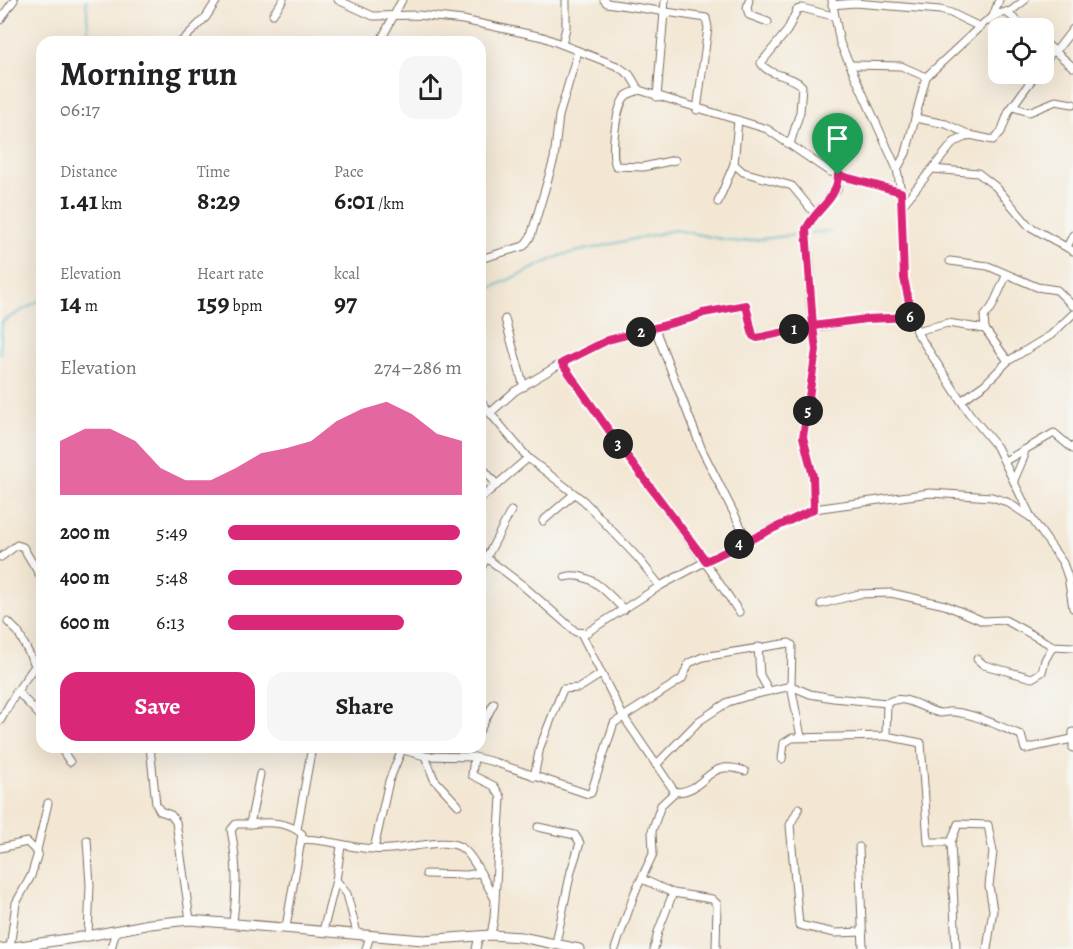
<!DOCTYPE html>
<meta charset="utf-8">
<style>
body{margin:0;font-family:Alegreya,serif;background:#f6f6f6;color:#202124;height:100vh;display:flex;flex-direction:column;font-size:22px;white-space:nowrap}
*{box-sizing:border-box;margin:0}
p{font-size:20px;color:#757577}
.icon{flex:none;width:33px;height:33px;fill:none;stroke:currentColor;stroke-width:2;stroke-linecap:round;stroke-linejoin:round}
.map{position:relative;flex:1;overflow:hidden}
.side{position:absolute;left:36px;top:36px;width:450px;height:717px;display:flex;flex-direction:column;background:#fff;border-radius:18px;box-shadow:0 6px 24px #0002}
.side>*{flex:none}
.fabs{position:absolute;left:988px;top:18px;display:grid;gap:12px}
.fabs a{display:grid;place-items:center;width:66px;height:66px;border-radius:12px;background:#fff;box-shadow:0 6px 24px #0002;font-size:30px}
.pin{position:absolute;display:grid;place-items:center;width:51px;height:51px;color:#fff;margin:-62px -26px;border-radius:50% 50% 50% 0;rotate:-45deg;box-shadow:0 0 6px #0007}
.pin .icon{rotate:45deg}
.km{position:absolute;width:30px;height:30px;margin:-15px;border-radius:50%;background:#222;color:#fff;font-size:16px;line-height:30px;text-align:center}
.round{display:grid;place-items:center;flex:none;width:63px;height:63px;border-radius:18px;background:#f6f6f6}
.head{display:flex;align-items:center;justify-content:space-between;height:102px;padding:0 24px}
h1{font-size:33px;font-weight:600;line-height:45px}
.figures{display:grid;grid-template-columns:repeat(3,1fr);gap:9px;height:102px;padding:6px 24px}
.figures div{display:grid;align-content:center}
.figures b{font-size:26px;font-weight:600}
.figures small{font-size:16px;font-weight:400}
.figures p{font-size:16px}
.chart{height:168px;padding:12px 24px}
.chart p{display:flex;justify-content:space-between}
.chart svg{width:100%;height:108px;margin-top:6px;fill:#db2777;opacity:.7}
.primary-button{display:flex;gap:12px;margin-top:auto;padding:12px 24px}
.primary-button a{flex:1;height:69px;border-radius:18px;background:#db2777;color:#fff;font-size:24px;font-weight:600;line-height:69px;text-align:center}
.primary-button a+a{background:#f6f6f6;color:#202124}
ul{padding:0 24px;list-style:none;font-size:20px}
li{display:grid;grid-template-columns:96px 72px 1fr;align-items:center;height:45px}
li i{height:15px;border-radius:8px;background:#db2777}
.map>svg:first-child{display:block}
</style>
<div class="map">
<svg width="1073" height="949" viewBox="0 0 1073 949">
<rect width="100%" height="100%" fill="#f6f6f2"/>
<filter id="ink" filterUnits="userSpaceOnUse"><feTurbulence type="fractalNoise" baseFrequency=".0167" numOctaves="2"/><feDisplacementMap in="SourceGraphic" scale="12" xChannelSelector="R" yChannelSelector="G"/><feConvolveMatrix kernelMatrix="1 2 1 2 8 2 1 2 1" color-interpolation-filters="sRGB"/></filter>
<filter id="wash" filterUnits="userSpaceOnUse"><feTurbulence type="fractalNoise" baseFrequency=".008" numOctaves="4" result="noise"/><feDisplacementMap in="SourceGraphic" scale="24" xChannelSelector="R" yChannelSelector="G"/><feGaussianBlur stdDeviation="1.35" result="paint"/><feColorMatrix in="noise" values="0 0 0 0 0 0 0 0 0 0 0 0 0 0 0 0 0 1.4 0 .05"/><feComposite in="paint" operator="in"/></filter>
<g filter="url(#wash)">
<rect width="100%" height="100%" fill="#f3e7d4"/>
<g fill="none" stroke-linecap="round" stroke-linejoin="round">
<g stroke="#43b1bf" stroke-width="1.5">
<polyline points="86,0 89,42"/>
<polyline points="810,233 830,231"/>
<polyline points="480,293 562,255 675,230 738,242 802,234"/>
<polyline points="0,354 2,322 42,299"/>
</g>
</g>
</g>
<g filter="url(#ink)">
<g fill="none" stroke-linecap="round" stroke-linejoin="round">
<defs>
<g id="street">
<polyline points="338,0 373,16 418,15 463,20 543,37 617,66 630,75 639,90 767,129 830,172 901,192"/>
<polyline points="604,0 607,3 706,18 708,28 697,110"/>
<polyline points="749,0 747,8 749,15 768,22"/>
<polyline points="832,0 840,43 897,169 901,192 904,278 916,331 969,413 997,447 1032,519 1063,563 1068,577 1073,608"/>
<polyline points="832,5 855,3 940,10 951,13 980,27"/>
<polyline points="1006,12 1026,28"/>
<polyline points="273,14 283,0"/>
<polyline points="993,16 999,0"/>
<polyline points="0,20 14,0"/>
<polyline points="181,42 206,17 217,0"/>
<polyline points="380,42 402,0"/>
<polyline points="1044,42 1073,67"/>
<polyline points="562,44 566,28 566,0"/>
<polyline points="1056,51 1073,29"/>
<polyline points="1044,64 1053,50"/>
<polyline points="852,65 901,66 926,77"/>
<path d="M639 90C635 92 629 93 626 96 616 105 610 154 616 166L643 167 675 160"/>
<polyline points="657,97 665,0"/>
<polyline points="1013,107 1029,112 1056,101 1073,104"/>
<polyline points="915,118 946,124 970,135"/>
<polyline points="738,120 734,164 743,172 792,186 815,214"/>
<path d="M790 144 800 112 802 86C791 74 769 77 761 63L787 31 797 10 802 8 833 16"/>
<polyline points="897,169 906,153 926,77 985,22 998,14 1011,11 1025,0"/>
<polyline points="933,169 978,173 996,187 1029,226 1073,251"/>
<polyline points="718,202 734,164"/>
<polyline points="901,207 954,142 970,135 993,140 1001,132 1009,111 1036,74"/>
<polyline points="1067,247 1073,235"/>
<polyline points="480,259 524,246 531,236 554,159 559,116 578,51"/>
<polyline points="950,261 988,266 1037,287 1057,290 1073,306"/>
<polyline points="505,319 524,387"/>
<polyline points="655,329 703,313 746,305 753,336 757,337 866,319 912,317"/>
<polyline points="985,329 984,317 992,307 1006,276"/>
<polyline points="916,331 948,323 985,329 1008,361"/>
<path d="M562 363C619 448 683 527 739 612"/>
<polyline points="480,400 490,413"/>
<polyline points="961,401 985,384 1008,361 1051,335 1073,314"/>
<polyline points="1005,461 1054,433 1073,449"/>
<polyline points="480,465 497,485"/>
<polyline points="1014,480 1024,457 1024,450"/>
<polyline points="480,499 528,458"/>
<polyline points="814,509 813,476 803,437 816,350 810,304 810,267 806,229 815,214 837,190 838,175"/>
<polyline points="543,521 574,494"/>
<polyline points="480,553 521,584 576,632 586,633 660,586 734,546 814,509 930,493 992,497 1007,502 1030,517"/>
<polyline points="1,557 17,545 23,547 42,579"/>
<polyline points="480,570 511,511"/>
<path d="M565 577C589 570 608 593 624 610"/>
<polyline points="660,586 638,558 584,501 528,458 490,413 515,391 562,363 608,340 655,329 702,450 748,541"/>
<polyline points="821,604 859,594 891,593 945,605 983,621 1005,620 1053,646 1073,647"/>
<polyline points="8,622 18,632 35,665"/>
<polyline points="581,633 623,716 675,792 661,805 652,831 653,854 635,892 615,949"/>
<polyline points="758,647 760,675 769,691"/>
<polyline points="977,659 984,665 1032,678 1042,672 1045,660 1053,646"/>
<polyline points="17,691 42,718"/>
<polyline points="0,721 17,691 42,656"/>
<polyline points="480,730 494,703"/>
<polyline points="1073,732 1073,748"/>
<polyline points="886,736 921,743 928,842 951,842"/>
<polyline points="60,747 70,762"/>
<polyline points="150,747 156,804 160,811 171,815 176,822 190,920"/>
<polyline points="392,747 425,756 474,757 494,762 588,794 591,793 614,723 682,679 689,663 703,657 789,643 792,645 791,686 801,737"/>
<polyline points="425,756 434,779 458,805"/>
<polyline points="474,757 472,775 494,786 501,797 494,918 491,935"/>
<path d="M782 759 784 743 792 738 886 736 887 703C904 692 923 710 940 713 945 713 949 711 954 712 976 714 1000 727 1021 735L1025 749 1072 739"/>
<polyline points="656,765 699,721 728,702 748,696 791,686 810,694 833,698 887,703"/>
<polyline points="534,777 540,747 563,689 579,688 601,674"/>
<path d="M675 792C708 792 705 757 745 771"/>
<polyline points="799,808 790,825 799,925 835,933 863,932"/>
<path d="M250 824C268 822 287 821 302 834L301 840C321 837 352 849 374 849L389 781 403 747"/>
<polyline points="538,827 575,835 580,843 571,871 556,943"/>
<polyline points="297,829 312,747"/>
<polyline points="87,840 90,885 88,936"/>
<polyline points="859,847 863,949"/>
<polyline points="0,848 27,842 38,853 31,876 16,903 10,948"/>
<path d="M374 849C397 853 446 835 462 848 474 856 487 886 495 899"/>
<polyline points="37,850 48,803"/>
<polyline points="426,874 467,875 479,873"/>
<polyline points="642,879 673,893"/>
<polyline points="336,880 347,894 357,933"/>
<path d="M233 922C237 893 237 859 231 830L236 824H250L260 774"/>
<polyline points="286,927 301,840"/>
<polyline points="323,931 336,880 341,846"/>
<polyline points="111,949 116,930"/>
<polyline points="366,949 370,936"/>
<polyline points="476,949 479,936"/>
<polyline points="654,949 658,932 673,893 712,899 717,904 716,949"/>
<polyline points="956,949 951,842 958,824 988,825 993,852 989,886 993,910 987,949"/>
</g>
<polyline id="secondary" points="0,949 88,936 150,924 190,920 423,940 491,935 521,937 579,949"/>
</defs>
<use href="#street" stroke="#7b6c5e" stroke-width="9"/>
<use href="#secondary" stroke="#7b6c5e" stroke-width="11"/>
<use href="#street" stroke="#fff" stroke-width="7"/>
<use href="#secondary" stroke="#fff" stroke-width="9"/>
</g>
</g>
<g fill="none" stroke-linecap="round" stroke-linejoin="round" filter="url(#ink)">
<defs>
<path id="route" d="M838 175C837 201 817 207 806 229L813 326 757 338 753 336 746 305 703 313 692 318 608 340 562 363 624 452 706 561 814 509 813 476 803 437 816 350 813 326 866 319 912 317 904 278 901 192 838 175"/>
</defs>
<use href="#route" stroke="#fff" stroke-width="12"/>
<use href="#route" stroke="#db2777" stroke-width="8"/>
</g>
</svg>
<div class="fabs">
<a><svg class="icon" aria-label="locate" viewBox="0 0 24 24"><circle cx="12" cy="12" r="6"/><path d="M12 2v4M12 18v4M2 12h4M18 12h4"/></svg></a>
</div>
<div class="pin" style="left:838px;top:175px;background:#1e9e55"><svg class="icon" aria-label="arrive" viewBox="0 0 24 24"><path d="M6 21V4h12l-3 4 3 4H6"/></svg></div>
<b class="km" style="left:794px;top:329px">1</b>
<b class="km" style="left:641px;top:332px">2</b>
<b class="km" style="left:618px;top:444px">3</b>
<b class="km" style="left:739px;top:544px">4</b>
<b class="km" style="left:808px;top:411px">5</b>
<b class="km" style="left:910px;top:317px">6</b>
<section class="side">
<div class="head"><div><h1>Morning run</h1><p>06:17</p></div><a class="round"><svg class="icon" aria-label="share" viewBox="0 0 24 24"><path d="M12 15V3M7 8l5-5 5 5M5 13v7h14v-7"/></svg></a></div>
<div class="figures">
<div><p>Distance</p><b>1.41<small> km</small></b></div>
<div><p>Time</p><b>8:29</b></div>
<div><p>Pace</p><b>6:01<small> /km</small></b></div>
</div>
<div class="figures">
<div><p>Elevation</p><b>14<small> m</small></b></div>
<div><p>Heart rate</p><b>159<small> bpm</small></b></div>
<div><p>kcal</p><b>97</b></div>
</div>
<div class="chart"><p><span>Elevation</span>274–286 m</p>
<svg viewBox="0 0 160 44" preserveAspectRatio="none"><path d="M0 44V22L10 17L20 17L30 22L40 33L50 38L60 38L70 33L80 27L90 25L100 22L110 14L120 9L130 6L140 11L150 19L160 22V44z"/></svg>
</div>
<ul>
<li><b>200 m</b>5:49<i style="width:99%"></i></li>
<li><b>400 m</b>5:48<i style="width:100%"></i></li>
<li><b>600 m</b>6:13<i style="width:75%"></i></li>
</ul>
<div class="primary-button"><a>Save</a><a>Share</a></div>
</section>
</div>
